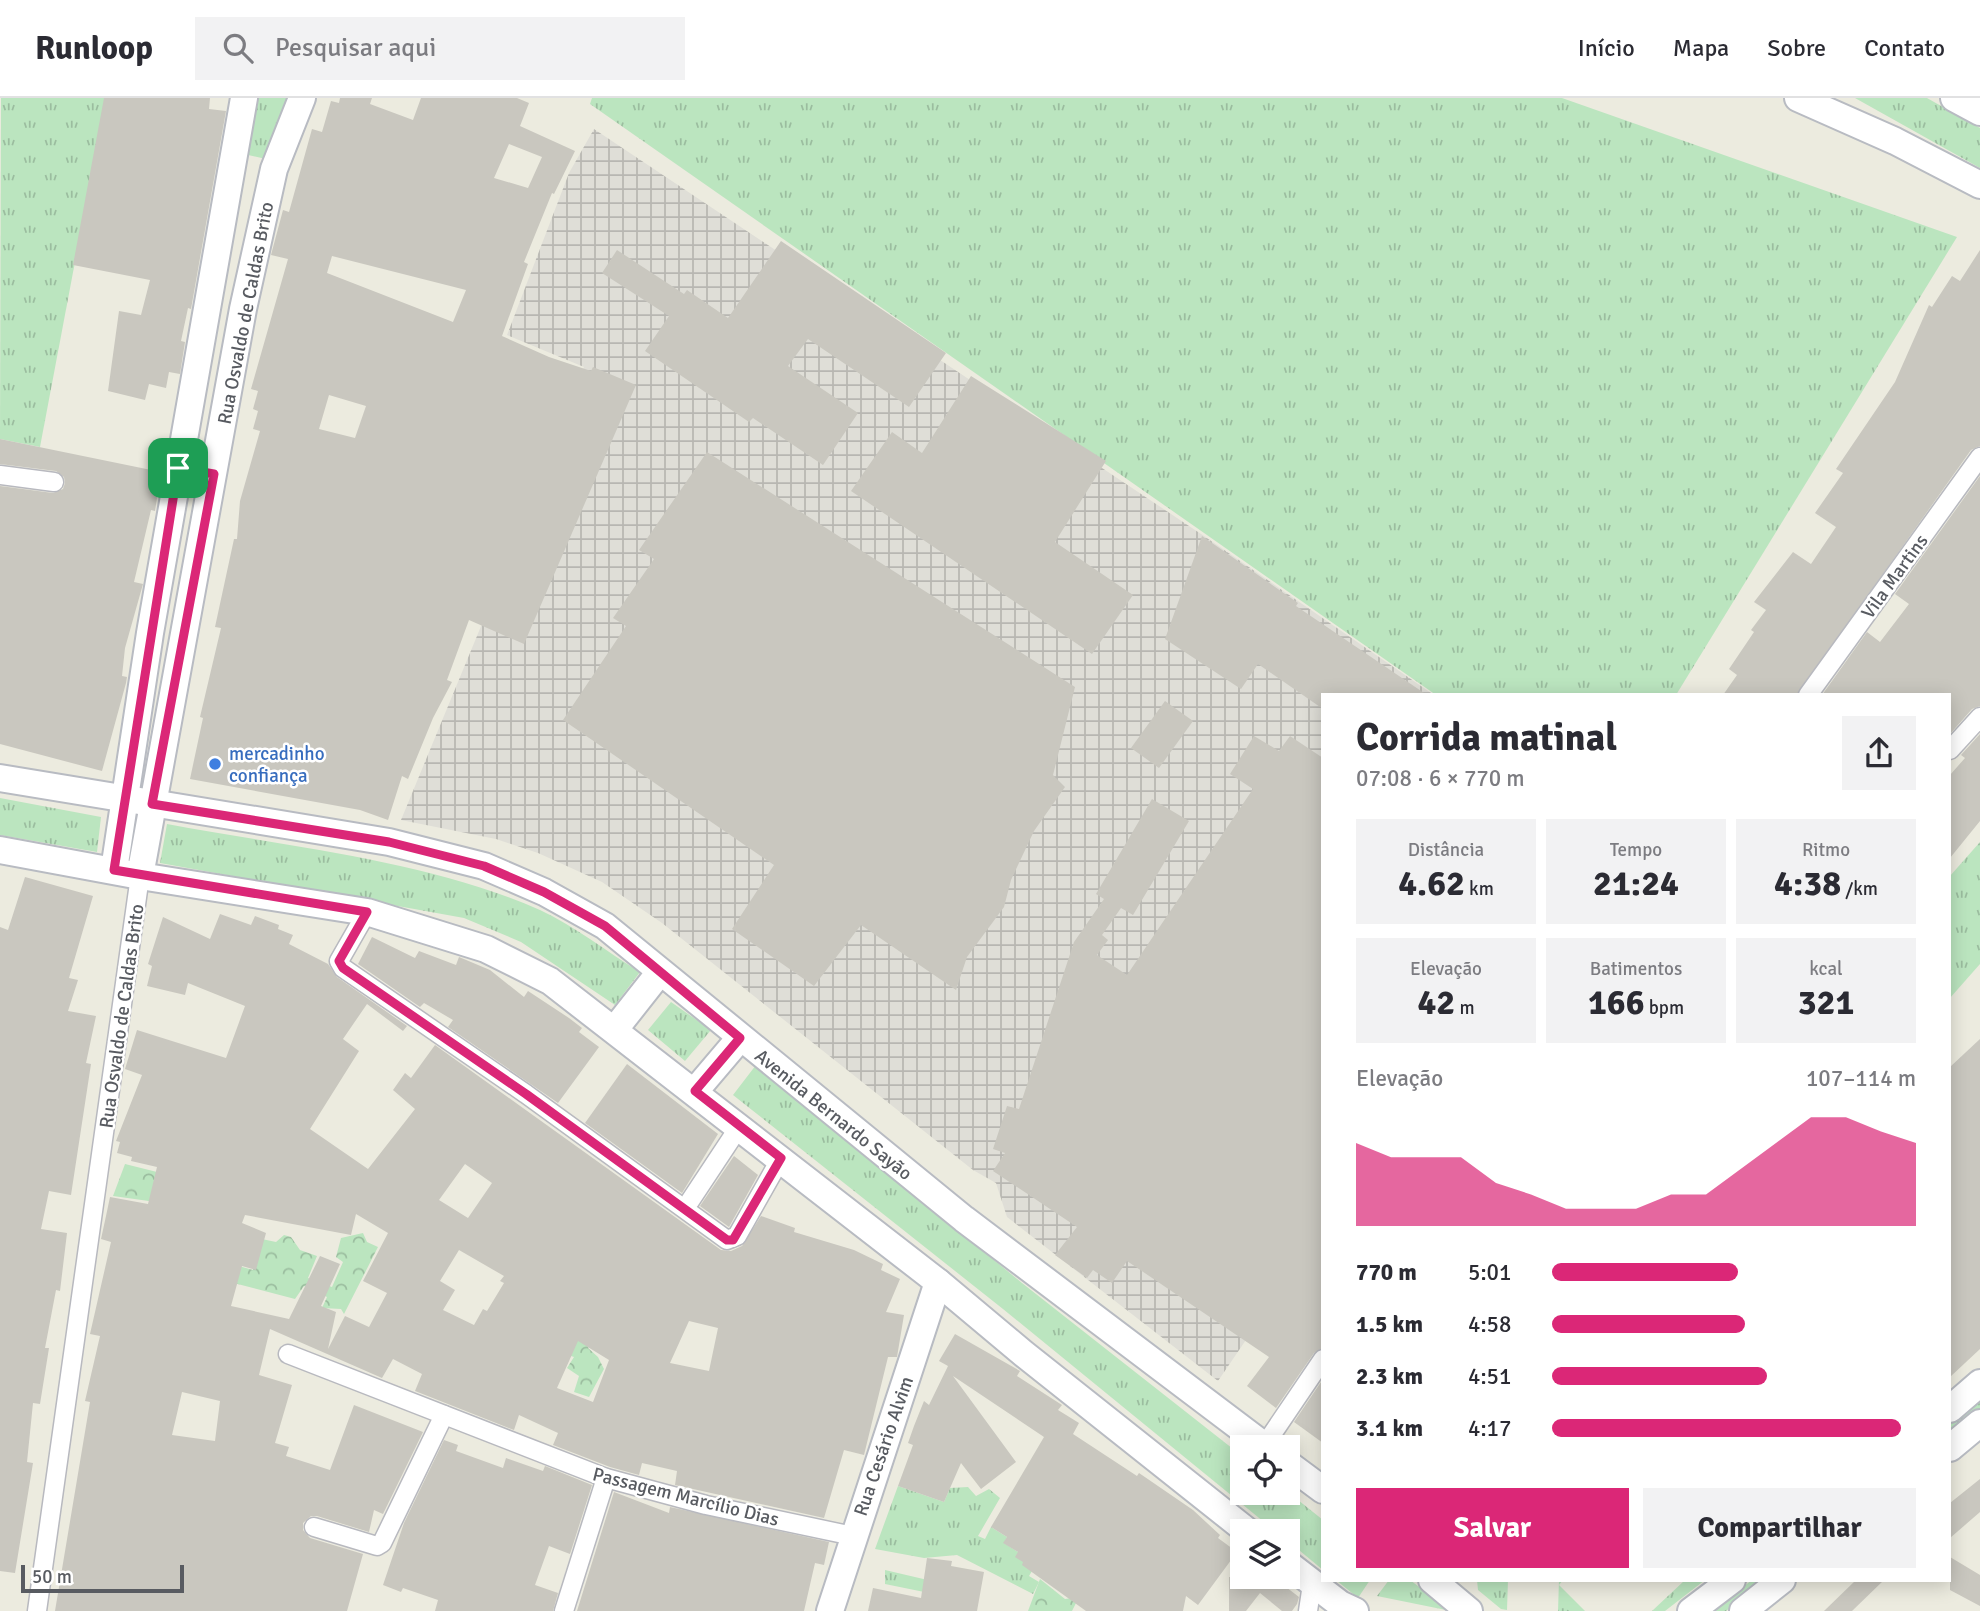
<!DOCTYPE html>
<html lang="pt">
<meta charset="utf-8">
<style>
body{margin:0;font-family:Signika,sans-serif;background:#f2f2f3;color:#2b2b33;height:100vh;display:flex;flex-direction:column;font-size:26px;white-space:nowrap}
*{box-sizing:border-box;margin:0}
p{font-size:23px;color:#7c7c81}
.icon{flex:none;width:38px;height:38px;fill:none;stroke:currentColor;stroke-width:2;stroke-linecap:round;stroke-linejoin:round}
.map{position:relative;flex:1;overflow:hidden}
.drawer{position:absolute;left:1321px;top:595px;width:630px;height:889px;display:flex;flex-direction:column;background:#fff;border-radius:0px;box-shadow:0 4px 18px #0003}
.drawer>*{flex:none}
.controls{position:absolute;left:1230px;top:1337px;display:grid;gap:14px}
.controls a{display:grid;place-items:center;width:70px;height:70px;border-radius:0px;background:#fff;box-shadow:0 4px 18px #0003;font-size:35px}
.scale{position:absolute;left:21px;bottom:18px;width:163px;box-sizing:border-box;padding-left:7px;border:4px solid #585b61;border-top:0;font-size:19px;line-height:24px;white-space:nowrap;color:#585b61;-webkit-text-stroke:5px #fff;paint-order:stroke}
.pin{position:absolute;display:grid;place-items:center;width:60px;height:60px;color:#fff;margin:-30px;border-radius:14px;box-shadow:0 4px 10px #0006}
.round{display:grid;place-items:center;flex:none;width:74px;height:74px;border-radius:0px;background:#f2f2f3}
.summary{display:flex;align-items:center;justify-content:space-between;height:119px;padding:0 35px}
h1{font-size:38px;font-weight:800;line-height:52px}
.metrics{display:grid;grid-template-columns:repeat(3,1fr);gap:10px;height:119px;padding:7px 35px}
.metrics div{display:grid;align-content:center;border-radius:0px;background:#f2f2f3;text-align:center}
.metrics b{font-size:35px;font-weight:800}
.metrics small{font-size:19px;font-weight:400}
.metrics p{font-size:19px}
.chart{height:196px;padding:14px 35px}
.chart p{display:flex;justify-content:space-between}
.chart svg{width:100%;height:126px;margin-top:7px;fill:#db2777;opacity:.7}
.primary-button{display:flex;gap:14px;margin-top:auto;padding:14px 35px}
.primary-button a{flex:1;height:80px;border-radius:0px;background:#db2777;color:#fff;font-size:28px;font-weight:800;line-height:80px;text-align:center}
.primary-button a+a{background:#f2f2f3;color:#2b2b33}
ul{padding:0 35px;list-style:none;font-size:23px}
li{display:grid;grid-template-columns:112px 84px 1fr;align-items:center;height:52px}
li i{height:18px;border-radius:9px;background:#db2777}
header{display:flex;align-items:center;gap:42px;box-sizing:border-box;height:98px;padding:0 35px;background:#fff;border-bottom:2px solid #e1e1e2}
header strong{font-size:33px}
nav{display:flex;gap:38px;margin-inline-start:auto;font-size:24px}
.search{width:490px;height:63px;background:#f2f2f3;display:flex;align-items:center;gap:18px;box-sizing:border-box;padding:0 24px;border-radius:0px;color:#7c7c81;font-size:26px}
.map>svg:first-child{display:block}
</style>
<header>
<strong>Runloop</strong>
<div class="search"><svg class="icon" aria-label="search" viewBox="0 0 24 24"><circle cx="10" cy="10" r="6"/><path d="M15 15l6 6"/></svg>Pesquisar aqui</div>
<nav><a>Início</a><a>Mapa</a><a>Sobre</a><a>Contato</a></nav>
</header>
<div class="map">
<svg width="1980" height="1513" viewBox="0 0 1980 1513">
<defs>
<pattern id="industrial-grid" width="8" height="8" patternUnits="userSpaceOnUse" patternTransform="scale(1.75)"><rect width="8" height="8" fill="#dfded7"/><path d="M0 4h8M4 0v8" fill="none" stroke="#b8b7b2"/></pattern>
<pattern id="grass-tufts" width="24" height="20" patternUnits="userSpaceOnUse" patternTransform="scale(1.75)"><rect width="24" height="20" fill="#bbe5bf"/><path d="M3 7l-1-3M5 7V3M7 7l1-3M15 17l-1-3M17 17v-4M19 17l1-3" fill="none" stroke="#9bbd9f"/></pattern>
<pattern id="forest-crowns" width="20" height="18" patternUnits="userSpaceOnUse" patternTransform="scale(1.75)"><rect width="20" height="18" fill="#bbe5bf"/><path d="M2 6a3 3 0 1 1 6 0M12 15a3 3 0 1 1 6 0" fill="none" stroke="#9bbd9f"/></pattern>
</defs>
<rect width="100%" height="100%" fill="#ecebdf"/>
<polygon fill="url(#industrial-grid)" points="594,31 1204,438 1434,597 1323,597 1323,1129 1218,1283 1007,1119 996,1085 973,1072 662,825 602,784 538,755 496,741 401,722 510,458 584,269 507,237 569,75"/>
<g fill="url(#grass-tufts)">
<polygon points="1,0 106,0 40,349 0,341"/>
<polygon points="247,0 296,0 266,61 239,55"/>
<polygon points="592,0 1562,0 1957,139 1676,597 1436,597 590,6"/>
<polygon points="1855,0 1927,0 1980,30 1980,70"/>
<polygon points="0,700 101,719 97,754 0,737"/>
<path d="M167 726C285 748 431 763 540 812 575 828 607 854 640 874L615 907 521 844 464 820 160 765Z"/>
<polygon points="1980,744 1980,866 1950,900 1950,778"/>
<polygon points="671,904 711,932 685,963 648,932"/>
<polygon points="756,967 1022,1185 1242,1358 1242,1395 1288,1394 1323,1422 1323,1472 1288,1443 1288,1433 1275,1433 1003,1211 733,997"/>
<polygon points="1980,1296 1980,1313 1950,1337 1950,1322"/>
<polygon points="898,1388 944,1404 950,1390 968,1389 976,1398 989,1391 1000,1400 978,1438 985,1441 991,1429 1007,1439 1004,1445 1018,1454 1032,1473 1029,1478 1039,1484 1033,1496 957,1457 924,1460 875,1451"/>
<polygon points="885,1472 949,1487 934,1496 885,1486"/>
<polygon points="1336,1482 1370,1482 1358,1500"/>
<polygon points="1389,1482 1410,1482 1451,1513 1377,1498"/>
<polygon points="1477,1482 1508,1482 1507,1512 1501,1511 1478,1492"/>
<polygon points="1559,1482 1563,1482 1559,1487 1585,1513 1558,1513"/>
<polygon points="1685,1482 1705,1482 1665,1513 1652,1513"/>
<polygon points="1752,1482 1766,1482 1726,1513 1712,1513"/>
</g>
<g fill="url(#forest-crowns)">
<polygon points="125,1066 157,1074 163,1105 113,1098"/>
<polygon points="363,1135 367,1144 378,1149 344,1216 341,1211 322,1210 327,1199 304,1188 295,1201 195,1175 214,1161 253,1172 257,1140 276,1144 284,1137 291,1139 300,1152 317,1158 308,1180 332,1189 343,1164 336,1159 341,1140"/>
<polygon points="568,1224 596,1237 588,1250 598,1259 604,1271 589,1299 574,1294 579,1278 567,1270 574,1259 565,1256"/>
<polygon points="1040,1481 1065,1501 1079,1499 1072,1513 1028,1513"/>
</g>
<g fill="#c9c7bf" fill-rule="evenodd">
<polygon points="104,0 210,0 209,11 226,13 191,211 188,210 181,243 185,244 180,276 169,274 166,290 149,286 145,302 108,293 119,213 141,217 150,182 73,167"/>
<path d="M340 0H372L370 6 413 22 421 0H517L529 5 520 28 575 53 554 96 552 95 524 164 528 166 502 238 549 259 591 273 593 269 636 287 524 546 469 522 447 582 452 584 433 620 408 681 402 678 388 722 360 712 190 681 203 620 200 619 221 530 215 529 234 441H237L240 403 260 333 253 331 258 313 253 311 258 293 251 291 288 161 271 157 283 112 289 114 312 31 322 34 331 3 339 5ZM509 46 542 59 528 90 494 80ZM332 158 466 192 453 224 327 175ZM329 297 366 308 355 340 319 331Z"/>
<polygon points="781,143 946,255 909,309 808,241 788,268 858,315 823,367 753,320 749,324 645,253 669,218 602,175 617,152 684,196 687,192 728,220"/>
<polygon points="1980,152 1980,348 1971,352 1797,597 1723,597 1737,577 1729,571 1754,534 1751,532 1766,512 1754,504 1793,454 1811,466 1836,429 1815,415 1843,375 1836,371 1895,284 1929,207 1932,209 1952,178 1960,183"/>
<polygon points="971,278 1106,363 1055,444 1133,497 1092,556 851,393 892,334 922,355"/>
<polygon points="0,341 161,374 155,413 151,412 134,484 143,486 125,550 122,578 127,579 126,585 102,673 0,646 0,388 53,395 63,391 65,385 64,379 56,373 0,366"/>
<polygon points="707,354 1075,589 1053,677 1065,689 1034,733 1011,782 1004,809 967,859 956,892 861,827 814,888 732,831 774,767 563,622 626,528 613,520 654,461 639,452"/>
<polygon points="1980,378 1980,608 1972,611 1950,636 1950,597 1822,597 1867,534 1880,544 1909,506 1895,496"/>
<polygon points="1202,438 1298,505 1296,508 1427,597 1323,597 1323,611 1258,566 1241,591 1165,541"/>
<polygon points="1165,603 1193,623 1159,670 1131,650"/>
<polygon points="1980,636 1980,723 1950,760 1950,677 1965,660 1961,657"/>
<polygon points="1254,638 1279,653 1290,638 1323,660 1323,1250 1314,1255 1276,1310 1247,1288 1269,1259 1127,1163 1112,1185 1093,1172 1087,1180 1055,1157 1077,1129 993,1073 1005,1055 993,1051 1007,1008 1019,1011 1074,844 1104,801 1096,796 1152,701 1189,723 1133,817 1121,810 1102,837 1108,842 1097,857 1127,877 1253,691 1230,676"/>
<polygon points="25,779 93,798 69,880 78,882 68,913 96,918 86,965 91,966 71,1097 49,1093 41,1131 67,1135 60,1193 56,1192 45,1250 49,1250 40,1306 33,1305 27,1364 33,1365 15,1475 0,1473 0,829 8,832"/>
<path d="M220 816 251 827 255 818 279 827 278 831 293 837 289 846 328 866 337 879 407 928 403 933 367 906 343 941 359 953 310 1031 368 1071 415 1011 393 992 405 975 411 980 435 947 721 1152 731 1153 742 1148 761 1118 795 1130 794 1134 854 1152 883 1166 881 1172 900 1181 886 1214 904 1217 897 1259H888L864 1357 844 1352 824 1420 675 1387 677 1373 642 1365 639 1377 610 1369 553 1347 558 1335 519 1317 514 1332 415 1293 422 1276 393 1261 382 1280 270 1231 259 1277 292 1287 275 1345 289 1349 286 1358 330 1372 354 1307 423 1334 383 1416 374 1412 369 1434 317 1418H311L303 1425V1432L310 1440 363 1456 347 1513H55L90 1304 85 1303 100 1238 90 1236 111 1144 101 1141 106 1118 110 1099 148 1106 157 1069 131 1063 132 1059 117 1055 120 1044 116 1043 142 977 125 971 137 932 226 960 245 908 188 885 185 897 147 888 152 868 148 866 163 819 210 841ZM465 1066 492 1085 468 1120 439 1102ZM356 1116 388 1135 363 1183 387 1195 369 1229 345 1218 328 1251 336 1214 321 1208 340 1166 320 1158 289 1221 231 1208 242 1168 256 1172 266 1135 242 1125 245 1117 351 1137ZM459 1152 504 1178 500 1183 504 1185 487 1213 483 1211 474 1227 443 1212 455 1192 440 1183ZM689 1223 718 1230 709 1273 670 1265ZM578 1243 609 1262 593 1304 557 1290ZM182 1294 220 1303 215 1343 172 1337Z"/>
<polygon points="372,839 415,860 419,853 456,867 459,859 490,872 524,899 528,893 569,920 582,930 579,934 599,949 558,1005 448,929 453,922 424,905 420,909 358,866"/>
<polygon points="1980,941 1980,1251 1950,1279 1950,969"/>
<polygon points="627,966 718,1036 682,1095 585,1025"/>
<polygon points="734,1058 758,1077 729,1129 700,1108"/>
<polygon points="955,1236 1020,1273 1017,1278 1062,1307 1058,1312 1079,1325 1073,1336 1137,1378 1139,1375 1193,1412 1220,1437 1218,1440 1237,1454 1198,1507 1186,1498 1183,1513 1086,1513 1022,1467 1023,1464 1015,1459 1018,1454 1003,1445 1007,1439 991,1429 1044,1339 953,1278 1016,1364 981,1391 961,1365 944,1404 898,1388 913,1347 908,1345 914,1328 924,1303 929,1307 948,1268 939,1263"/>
<polygon points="1323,1281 1323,1345 1294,1324"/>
<polygon points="444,1342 458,1347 456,1353 503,1370 506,1360 543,1373 545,1368 592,1387 570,1456 549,1448 535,1487 558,1495 553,1513 435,1513 438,1502 403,1490 401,1494 383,1487 404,1425"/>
<polygon points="1980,1381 1980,1414 1950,1440 1950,1405"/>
<polygon points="614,1394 669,1415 670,1409 829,1444 824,1467 815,1465 804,1513 577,1513"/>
<polygon points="1950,1459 1980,1477 1980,1508 1950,1492"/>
<polygon points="927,1460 952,1463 951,1468 984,1474 977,1513 868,1513 873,1490 921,1500"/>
<polygon points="1229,1479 1273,1479 1299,1499 1297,1506 1292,1513 1282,1513 1260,1495 1246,1513 1229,1513"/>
<polygon points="1856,1482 1884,1482 1852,1513 1824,1513"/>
</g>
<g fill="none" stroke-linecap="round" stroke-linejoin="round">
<defs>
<g id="street">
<polyline points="0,377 54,384"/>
<polyline points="1808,597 1980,359"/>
<polyline points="1950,652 1980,619"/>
<polyline points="367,814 339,863 343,870 526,996 727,1142 737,1138 781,1060"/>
<polyline points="690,1103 739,1029"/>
<polyline points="288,1256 606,1380 706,1407 853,1438"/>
<polyline points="1264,1348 1323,1261"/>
<polyline points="314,1429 377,1448 382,1445 444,1317"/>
<polyline points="37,1513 140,778"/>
<polyline points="564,1513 606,1380"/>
<polyline points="1308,1513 1312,1486"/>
</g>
<g id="secondary">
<polyline points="1798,0 1895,43 1980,87"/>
<polyline points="1954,0 1980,14"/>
<polyline points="0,680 389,744 484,768 544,794 605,828 964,1121 1266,1349"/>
<polyline points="0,752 140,778 367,814 486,851 550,883 938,1184 1024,1256 1247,1433"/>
<polyline points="114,772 150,535 244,0"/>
<polyline points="140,778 243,211 274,71 302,0"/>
<polyline points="615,931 660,874"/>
<polyline points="695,993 740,940"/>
<polyline points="1950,1311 1980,1285"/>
<polyline points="1950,1350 1980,1325"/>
<polyline points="1288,1366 1323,1392"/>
<polyline points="1288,1466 1340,1506 1355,1513"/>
<polyline points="1432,1482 1469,1513"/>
<polyline points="830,1513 938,1184"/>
<polyline points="1691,1513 1732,1482"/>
<polyline points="1743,1513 1782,1482"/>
</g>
</defs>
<use href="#street" stroke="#b8b9bf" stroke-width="21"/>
<use href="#secondary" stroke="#b8bbc2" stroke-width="30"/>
<use href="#street" stroke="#fff" stroke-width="18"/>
<use href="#secondary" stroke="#fff" stroke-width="26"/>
</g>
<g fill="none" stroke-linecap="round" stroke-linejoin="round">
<defs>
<polygon id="route" points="178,370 214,376 152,706 389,744 484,768 544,794 605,828 740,940 695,993 781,1060 733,1142 727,1142 526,996 343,870 339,863 367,814 114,772"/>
</defs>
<use href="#route" stroke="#fff" stroke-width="14"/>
<use href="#route" stroke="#db2777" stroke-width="9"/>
</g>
<circle fill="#3f7fe0" stroke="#fff" stroke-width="2.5" cx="215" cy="666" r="7"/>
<g text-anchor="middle" stroke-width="5" stroke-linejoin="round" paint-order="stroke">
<g font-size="19" fill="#585b61" stroke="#fff">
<text transform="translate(245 215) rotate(-79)" y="7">Rua Osvaldo de Caldas Brito</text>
<text transform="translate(1894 478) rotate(-54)" y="7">Vila Martins</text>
<text transform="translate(121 918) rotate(-82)" y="7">Rua Osvaldo de Caldas Brito</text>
<text transform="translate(834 1016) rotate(39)" y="7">Avenida Bernardo Sayão</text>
<text transform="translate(883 1348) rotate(-71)" y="7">Rua Cesário Alvim</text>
<text transform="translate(686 1398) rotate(14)" y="7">Passagem Marcílio Dias</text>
</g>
<g font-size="19" fill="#366cbe" stroke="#fff" text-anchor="start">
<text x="229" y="662">mercadinho<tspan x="229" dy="22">confiança</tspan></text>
</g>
</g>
</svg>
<div class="controls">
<a><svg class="icon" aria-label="locate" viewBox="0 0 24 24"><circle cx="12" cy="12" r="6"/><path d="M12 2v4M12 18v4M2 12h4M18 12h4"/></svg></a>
<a><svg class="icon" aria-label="layers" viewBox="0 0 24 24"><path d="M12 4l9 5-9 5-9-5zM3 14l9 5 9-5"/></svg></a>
</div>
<div class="scale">50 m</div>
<div class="pin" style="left:178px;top:370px;background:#1e9e55"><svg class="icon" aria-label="arrive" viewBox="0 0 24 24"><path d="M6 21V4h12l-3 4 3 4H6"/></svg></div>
<section class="drawer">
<div class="summary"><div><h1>Corrida matinal</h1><p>07:08 · 6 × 770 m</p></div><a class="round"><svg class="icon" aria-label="share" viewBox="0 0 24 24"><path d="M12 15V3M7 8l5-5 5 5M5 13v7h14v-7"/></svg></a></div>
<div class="metrics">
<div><p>Distância</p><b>4.62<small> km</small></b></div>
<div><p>Tempo</p><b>21:24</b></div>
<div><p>Ritmo</p><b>4:38<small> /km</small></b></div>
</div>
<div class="metrics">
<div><p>Elevação</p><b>42<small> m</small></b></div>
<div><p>Batimentos</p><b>166<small> bpm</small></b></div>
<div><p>kcal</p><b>321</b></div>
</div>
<div class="chart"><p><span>Elevação</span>107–114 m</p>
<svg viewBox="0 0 160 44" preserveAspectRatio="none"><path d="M0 44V15L10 20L20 20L30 20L40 29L50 33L60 38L70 38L80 38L90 33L100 33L110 24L120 15L130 6L140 6L150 11L160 15V44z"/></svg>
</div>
<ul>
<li><b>770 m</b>5:01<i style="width:51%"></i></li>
<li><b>1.5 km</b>4:58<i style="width:53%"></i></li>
<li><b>2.3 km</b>4:51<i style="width:59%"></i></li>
<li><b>3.1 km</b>4:17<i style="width:96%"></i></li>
</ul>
<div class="primary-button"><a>Salvar</a><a>Compartilhar</a></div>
</section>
</div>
